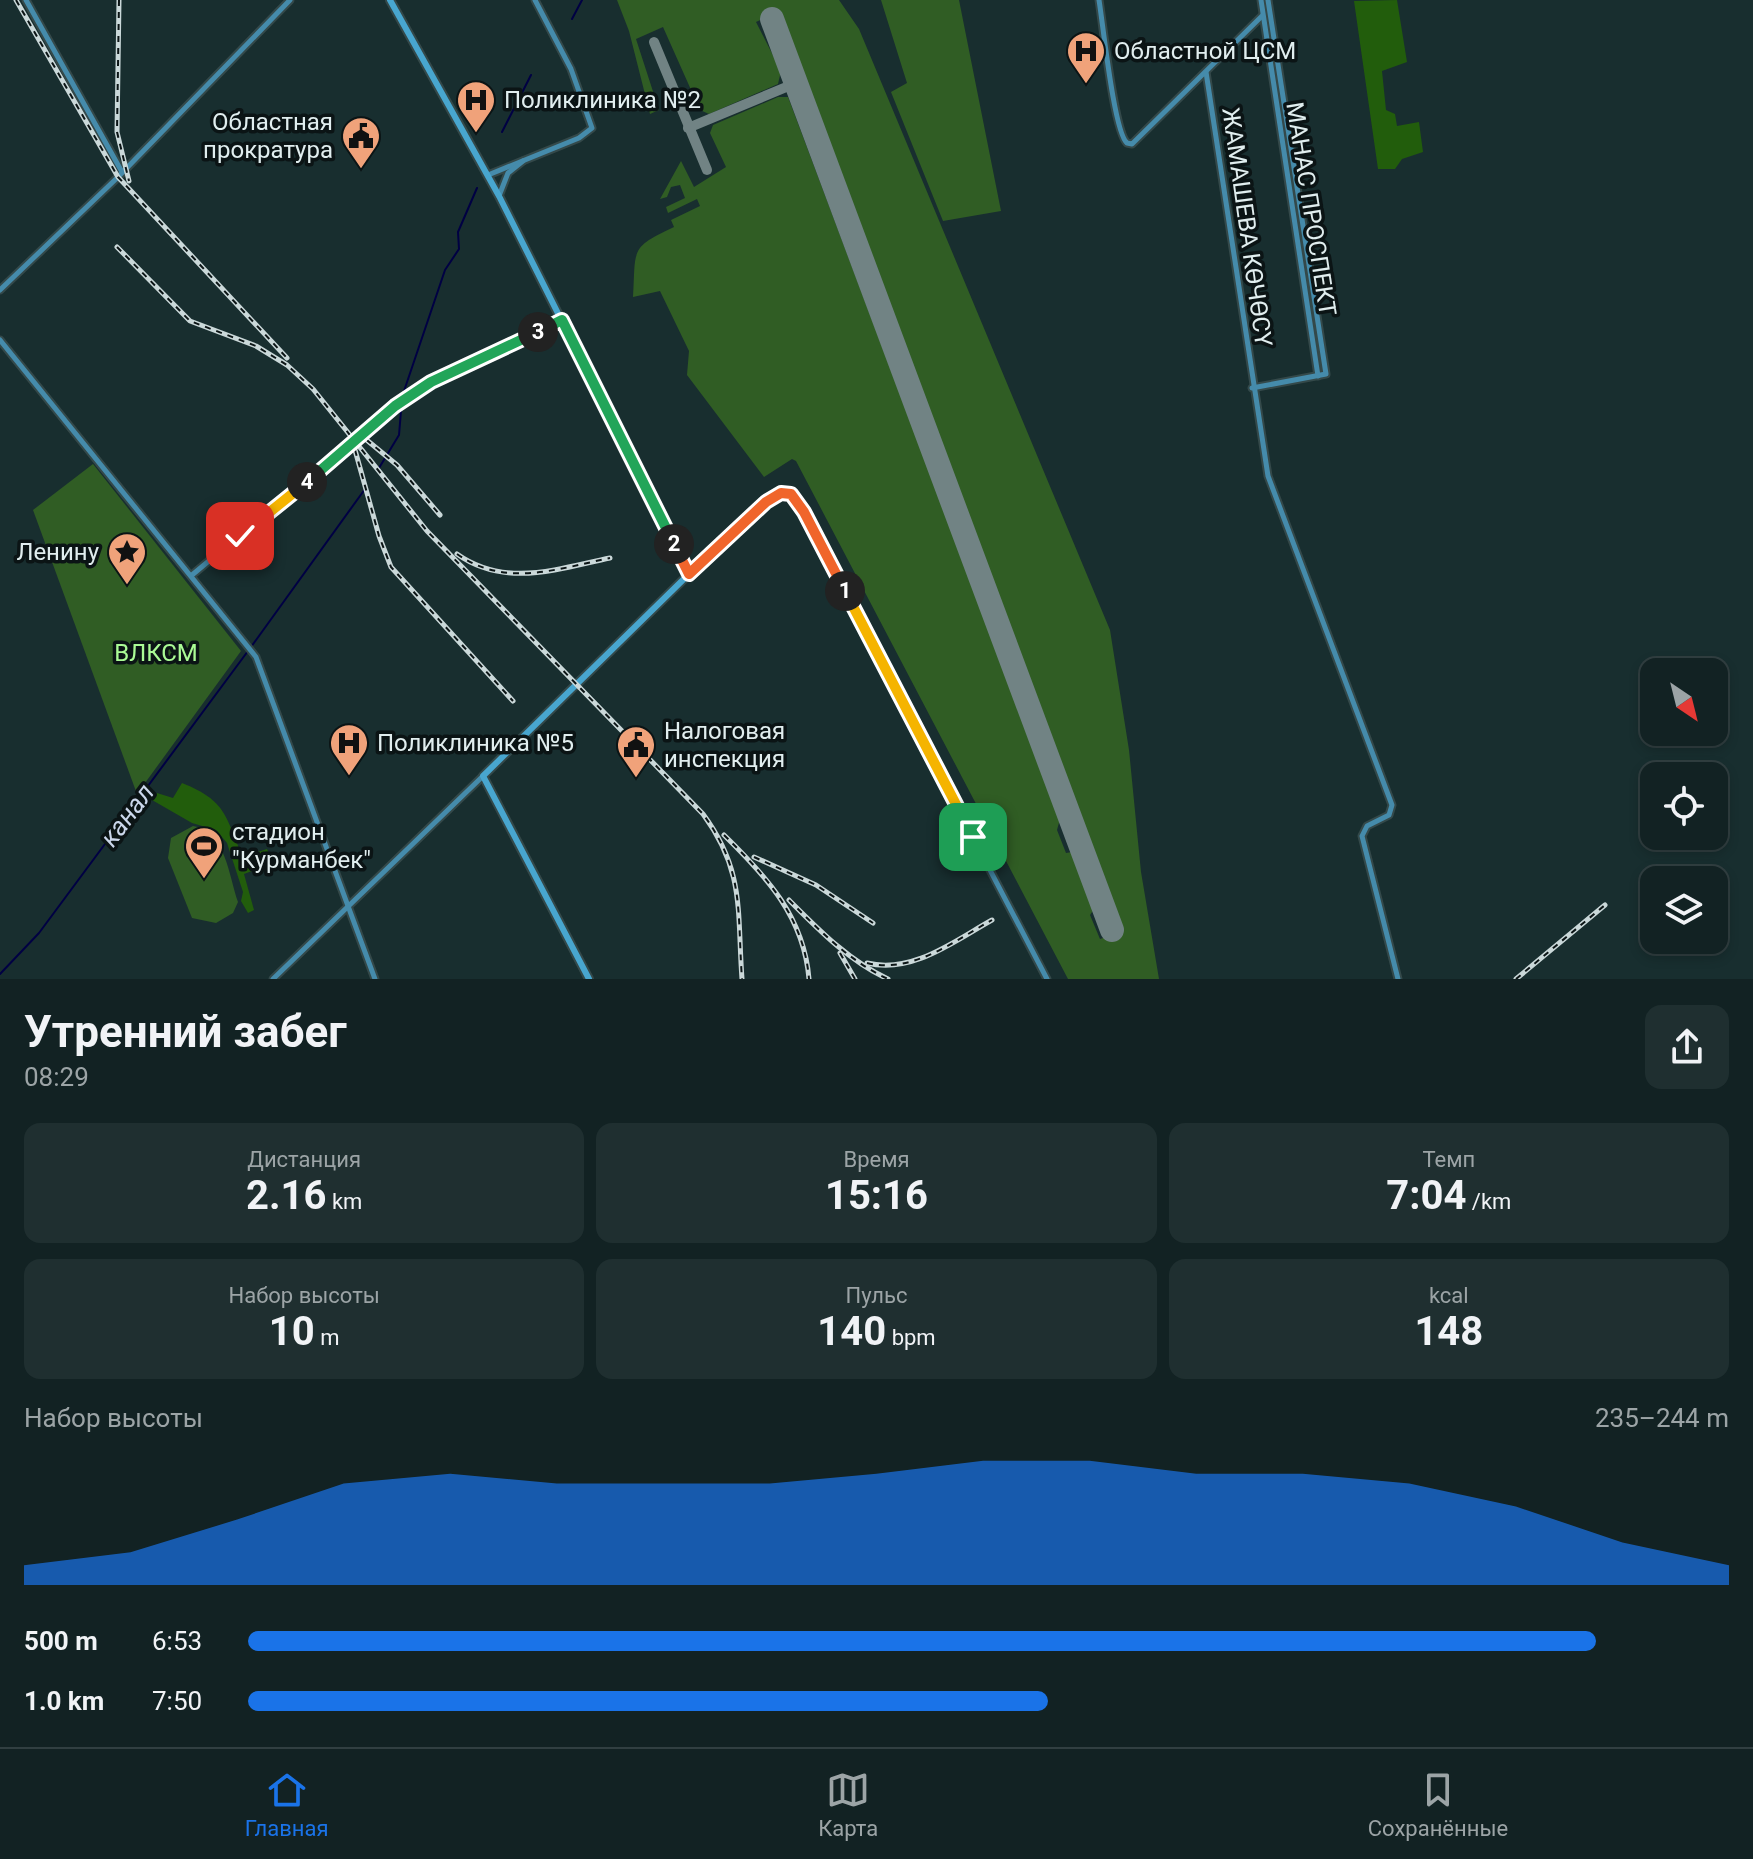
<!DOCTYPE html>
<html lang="ru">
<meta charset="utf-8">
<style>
body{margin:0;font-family:Roboto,sans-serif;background:#1f2f30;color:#f1f3f6;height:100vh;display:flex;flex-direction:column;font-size:30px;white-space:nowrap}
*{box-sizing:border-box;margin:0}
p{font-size:26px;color:#9ca4a6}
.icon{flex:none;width:44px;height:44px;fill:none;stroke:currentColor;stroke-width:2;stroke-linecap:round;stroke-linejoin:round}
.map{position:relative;height:979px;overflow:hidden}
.panel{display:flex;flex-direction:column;background:#122223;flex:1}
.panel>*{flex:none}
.needle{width:52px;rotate:145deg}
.buttons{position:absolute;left:1640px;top:658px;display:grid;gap:16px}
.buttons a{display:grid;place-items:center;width:88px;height:88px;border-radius:16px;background:#122223;box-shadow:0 4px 12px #0003,0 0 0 2px #313f41;font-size:40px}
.pin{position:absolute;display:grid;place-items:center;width:68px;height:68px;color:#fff;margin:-34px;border-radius:16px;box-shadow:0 4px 12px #0006}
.km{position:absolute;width:40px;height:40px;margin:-20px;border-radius:50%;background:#222;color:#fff;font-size:22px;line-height:40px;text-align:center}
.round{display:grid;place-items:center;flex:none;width:84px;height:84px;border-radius:16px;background:#1f2f30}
.overview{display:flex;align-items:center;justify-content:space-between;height:136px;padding:0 24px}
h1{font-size:44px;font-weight:700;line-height:60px}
.metrics{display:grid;grid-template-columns:repeat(3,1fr);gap:12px;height:136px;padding:8px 24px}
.metrics div{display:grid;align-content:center;border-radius:16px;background:#1f2f30;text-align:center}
.metrics b{font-size:40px;font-weight:700}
.metrics small{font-size:22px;font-weight:400}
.metrics p{font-size:22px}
.chart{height:224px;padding:16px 24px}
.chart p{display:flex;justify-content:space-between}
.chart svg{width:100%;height:144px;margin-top:8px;fill:#1a73e8;opacity:.7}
ul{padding:0 24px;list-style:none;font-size:26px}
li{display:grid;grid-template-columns:128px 96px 1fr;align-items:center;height:60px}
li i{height:20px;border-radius:10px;background:#1a73e8}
.tabs{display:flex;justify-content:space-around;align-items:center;height:112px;border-top:2px solid #313f41;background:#122223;font-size:22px;color:#9ca4a6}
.tabs a{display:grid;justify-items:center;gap:4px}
.tabs .selected{color:#1a73e8}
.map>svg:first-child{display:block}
</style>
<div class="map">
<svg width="1753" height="979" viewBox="0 0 1753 979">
<rect width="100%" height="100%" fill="#182e2f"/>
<g fill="#305d24">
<path d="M617 0H839L859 29 1110 630 1129 750 1141 872 1159 979H1068L796 461 792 459 764 477 687 375 689 351 660 291 633 297C636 249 629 248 674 227L671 220 700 206 697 199 668 213 666 207 685 198 680 185 671 187 667 197 660 199 681 161 694 187 726 167 710 133 713 125 778 97H788L1060 819 1057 830 1066 853 1072 852 1094 909 1090 915 1100 939 1121 932 780 11 756 22 781 71 778 84 709 114 700 110 663 27 636 39 659 110 650 114 629 31Z"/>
<polygon points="881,0 959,0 1001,211 943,221 891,92 907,83"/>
<polygon points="93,464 241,651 137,794 33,510"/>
<path d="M193 826C225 830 229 876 238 902L233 913 216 923 192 918 168 858 171 838Z"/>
</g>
<g fill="#225d0c">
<polygon points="1397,0 1407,62 1382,71 1386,110 1395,114 1397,126 1419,122 1423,152 1402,159 1395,169 1378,169 1354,1"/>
<path d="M182 783C227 801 225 816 243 857L267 849 273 863 244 874 254 910 248 913 241 901 243 892 227 843 216 830 192 823 152 800 157 793 173 798Z"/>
</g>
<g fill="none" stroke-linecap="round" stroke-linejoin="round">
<g stroke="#000043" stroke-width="2">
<polyline points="572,19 582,0"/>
<polyline points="502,132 531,75"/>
<polyline points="404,391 445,270 459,249 458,232 477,188"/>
<polyline points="379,468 399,435 401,411"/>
<polyline points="251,647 365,489"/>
<polyline points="0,974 39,933 248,651"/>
</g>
<g stroke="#718384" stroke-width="10">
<polyline points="654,42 707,170"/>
<polyline points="688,128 796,83"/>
</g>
<polyline stroke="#718384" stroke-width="24" points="772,19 1112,930"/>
<defs>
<g id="secondary">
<polyline points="26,0 122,172"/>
<path d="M1099 0C1103 24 1114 132 1127 143L1132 144 1262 16"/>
<polyline points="1261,0 1318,376"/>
<polyline points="1206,72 1268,476 1392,805 1389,815 1367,826 1362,836 1398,979"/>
<polyline points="488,175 579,138 592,128 571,69 535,0"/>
<polyline points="499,196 508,173 523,161"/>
<polyline points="0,290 118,177 290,0"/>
<polyline points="0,340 256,657 375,979"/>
<polyline points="1252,388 1326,374 1268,0"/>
<polyline points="689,574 766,502 781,493 791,494 797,501 1047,979"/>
<polyline points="192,575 395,406 431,382 562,320"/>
<polyline points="273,979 483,776"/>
</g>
<polyline id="primary" points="390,0 499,196 689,574 483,776 589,979"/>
</defs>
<use href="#secondary" stroke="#34494a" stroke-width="9"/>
<use href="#primary" stroke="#34494a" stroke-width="10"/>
<use href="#secondary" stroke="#458bab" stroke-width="5"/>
<use href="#primary" stroke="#48a6cf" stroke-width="6"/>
<defs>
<g id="rail">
<polyline points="16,0 118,177 287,358"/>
<polyline points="119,0 117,132 129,181"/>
<path d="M117 247 190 321 256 346 287 365 313 389 427 531 703 814C745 871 737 911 742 979"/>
<polyline points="357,432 397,465 440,515"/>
<polyline points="355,450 379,536 391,567 513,701"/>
<path d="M457 554C505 588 557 569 610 558"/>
<path d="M724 835C767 877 804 917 809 979"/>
<polyline points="754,857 816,885 873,923"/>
<path d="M789 900C819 930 849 961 888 979"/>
<polyline points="840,953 855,979"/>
<path d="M867 963C913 974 954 941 992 920"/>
<polyline points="1516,979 1605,905"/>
</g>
</defs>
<use href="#rail" stroke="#cad8d9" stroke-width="5"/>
<use href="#rail" stroke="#0b1415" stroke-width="2" stroke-dasharray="6" stroke-linecap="butt"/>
</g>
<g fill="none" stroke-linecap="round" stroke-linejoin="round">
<defs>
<polyline id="split-1" points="845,591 973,837"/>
<polyline id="split-2" points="674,544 689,574 766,502 781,493 791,494 804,512 845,591"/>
<polyline id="split-3" points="538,332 562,320 674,544"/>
<polyline id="split-4" points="307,482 395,406 431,382 538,332"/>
<polyline id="split-5" points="240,536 307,482"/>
</defs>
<use href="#split-1" stroke="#fff" stroke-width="16"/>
<use href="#split-2" stroke="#fff" stroke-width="16"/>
<use href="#split-3" stroke="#fff" stroke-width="16"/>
<use href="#split-4" stroke="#fff" stroke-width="16"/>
<use href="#split-5" stroke="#fff" stroke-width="16"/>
<use href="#split-1" stroke="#f5b400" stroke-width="10"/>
<use href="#split-2" stroke="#f0652b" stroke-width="10"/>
<use href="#split-3" stroke="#22a559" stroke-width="10"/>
<use href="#split-4" stroke="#22a559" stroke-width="10"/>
<use href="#split-5" stroke="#f5b400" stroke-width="10"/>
</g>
<defs>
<symbol id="hospital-pin" viewBox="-11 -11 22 30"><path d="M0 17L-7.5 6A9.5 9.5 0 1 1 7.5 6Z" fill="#f0a27a" stroke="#0b1415"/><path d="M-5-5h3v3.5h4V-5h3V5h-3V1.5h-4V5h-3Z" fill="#111"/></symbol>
<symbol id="civic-pin" viewBox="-11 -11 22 30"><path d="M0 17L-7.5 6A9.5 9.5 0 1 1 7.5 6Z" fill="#f0a27a" stroke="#0b1415"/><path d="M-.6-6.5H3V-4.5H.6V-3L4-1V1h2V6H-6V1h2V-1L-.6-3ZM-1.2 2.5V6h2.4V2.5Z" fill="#111"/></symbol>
<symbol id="sight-pin" viewBox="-11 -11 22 30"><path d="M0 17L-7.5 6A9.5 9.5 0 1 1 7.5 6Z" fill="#f0a27a" stroke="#0b1415"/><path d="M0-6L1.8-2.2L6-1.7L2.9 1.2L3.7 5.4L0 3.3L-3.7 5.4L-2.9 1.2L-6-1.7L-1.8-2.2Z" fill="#111"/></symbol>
<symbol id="stadium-pin" viewBox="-11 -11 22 30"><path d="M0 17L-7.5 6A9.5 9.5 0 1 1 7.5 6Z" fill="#f0a27a" stroke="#0b1415"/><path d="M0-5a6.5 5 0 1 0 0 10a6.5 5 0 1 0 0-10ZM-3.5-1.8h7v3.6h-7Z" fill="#111"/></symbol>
</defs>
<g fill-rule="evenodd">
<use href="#hospital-pin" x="1064" y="29" width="44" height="60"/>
<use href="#hospital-pin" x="454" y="78" width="44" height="60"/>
<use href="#civic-pin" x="339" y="114" width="44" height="60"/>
<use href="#sight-pin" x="105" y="530" width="44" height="60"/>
<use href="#hospital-pin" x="327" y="721" width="44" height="60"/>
<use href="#civic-pin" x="614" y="723" width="44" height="60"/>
<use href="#stadium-pin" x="182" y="824" width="44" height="60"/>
</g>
<g text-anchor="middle" stroke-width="7" stroke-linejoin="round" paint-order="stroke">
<g font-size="24" fill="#e1eeef" stroke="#0b1415" text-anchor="start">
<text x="1114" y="59">Областной ЦСМ</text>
<text x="504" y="108">Поликлиника №2</text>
<text x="333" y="130" text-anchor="end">Областная<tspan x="333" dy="28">прократура</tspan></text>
<text x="99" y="560" text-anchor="end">Ленину</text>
<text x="664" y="739">Налоговая<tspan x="664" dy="28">инспекция</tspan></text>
<text x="377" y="751">Поликлиника №5</text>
<text x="232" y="840">стадион<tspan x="232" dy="28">"Курманбек"</tspan></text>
</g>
<g font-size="24" fill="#e1eeef" stroke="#0b1415">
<text transform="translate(1311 209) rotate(81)" y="8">МАНАС ПРОСПЕКТ</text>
<text transform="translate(1247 227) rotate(82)" y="8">ЖАМАШЕВА КӨЧӨСҮ</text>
</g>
<g font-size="24" fill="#aafb95" stroke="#0b1415">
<text x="156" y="661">ВЛКСМ</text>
</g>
<g font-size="26" font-style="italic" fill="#cbd7eb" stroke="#0b1415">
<text transform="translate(127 815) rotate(-53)" y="9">канал</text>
</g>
</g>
</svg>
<div class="buttons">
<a><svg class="needle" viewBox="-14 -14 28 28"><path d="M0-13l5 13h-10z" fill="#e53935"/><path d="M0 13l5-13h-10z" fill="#9ca4a6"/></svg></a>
<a><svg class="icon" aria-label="locate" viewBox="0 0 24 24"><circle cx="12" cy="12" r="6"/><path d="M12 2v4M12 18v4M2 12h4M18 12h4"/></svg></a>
<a><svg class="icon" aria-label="layers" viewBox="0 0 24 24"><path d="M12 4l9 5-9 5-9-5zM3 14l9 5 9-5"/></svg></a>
</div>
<div class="pin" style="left:973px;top:837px;background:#1e9e55"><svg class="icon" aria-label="arrive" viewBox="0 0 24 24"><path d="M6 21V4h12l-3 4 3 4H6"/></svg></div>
<div class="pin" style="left:240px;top:536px;background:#d93025"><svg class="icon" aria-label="check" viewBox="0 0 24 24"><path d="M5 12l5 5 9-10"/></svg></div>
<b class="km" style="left:845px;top:591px">1</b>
<b class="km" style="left:674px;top:544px">2</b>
<b class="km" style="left:538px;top:332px">3</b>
<b class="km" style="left:307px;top:482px">4</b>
</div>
<section class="panel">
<div class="overview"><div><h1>Утренний забег</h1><p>08:29</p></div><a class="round"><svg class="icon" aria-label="share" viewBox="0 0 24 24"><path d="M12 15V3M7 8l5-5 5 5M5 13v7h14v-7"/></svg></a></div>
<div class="metrics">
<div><p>Дистанция</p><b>2.16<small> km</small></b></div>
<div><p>Время</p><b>15:16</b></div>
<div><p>Темп</p><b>7:04<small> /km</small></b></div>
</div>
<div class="metrics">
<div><p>Набор высоты</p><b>10<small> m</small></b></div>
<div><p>Пульс</p><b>140<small> bpm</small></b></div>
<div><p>kcal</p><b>148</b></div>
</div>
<div class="chart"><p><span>Набор высоты</span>235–244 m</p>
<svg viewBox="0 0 160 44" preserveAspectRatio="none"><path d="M0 44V38L10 34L20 24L30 13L40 10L50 13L60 13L70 13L80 10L90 6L100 6L110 10L120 10L130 13L140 20L150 31L160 38V44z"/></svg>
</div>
<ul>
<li><b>500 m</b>6:53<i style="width:91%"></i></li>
<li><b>1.0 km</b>7:50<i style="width:54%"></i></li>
</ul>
</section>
<nav class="tabs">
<a class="selected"><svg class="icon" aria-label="home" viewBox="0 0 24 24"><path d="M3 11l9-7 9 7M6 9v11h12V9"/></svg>Главная</a>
<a><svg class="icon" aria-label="map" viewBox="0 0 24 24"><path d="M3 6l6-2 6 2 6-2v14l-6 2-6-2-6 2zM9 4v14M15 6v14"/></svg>Карта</a>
<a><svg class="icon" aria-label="saved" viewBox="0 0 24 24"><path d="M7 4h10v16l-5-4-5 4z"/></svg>Сохранённые</a>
</nav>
